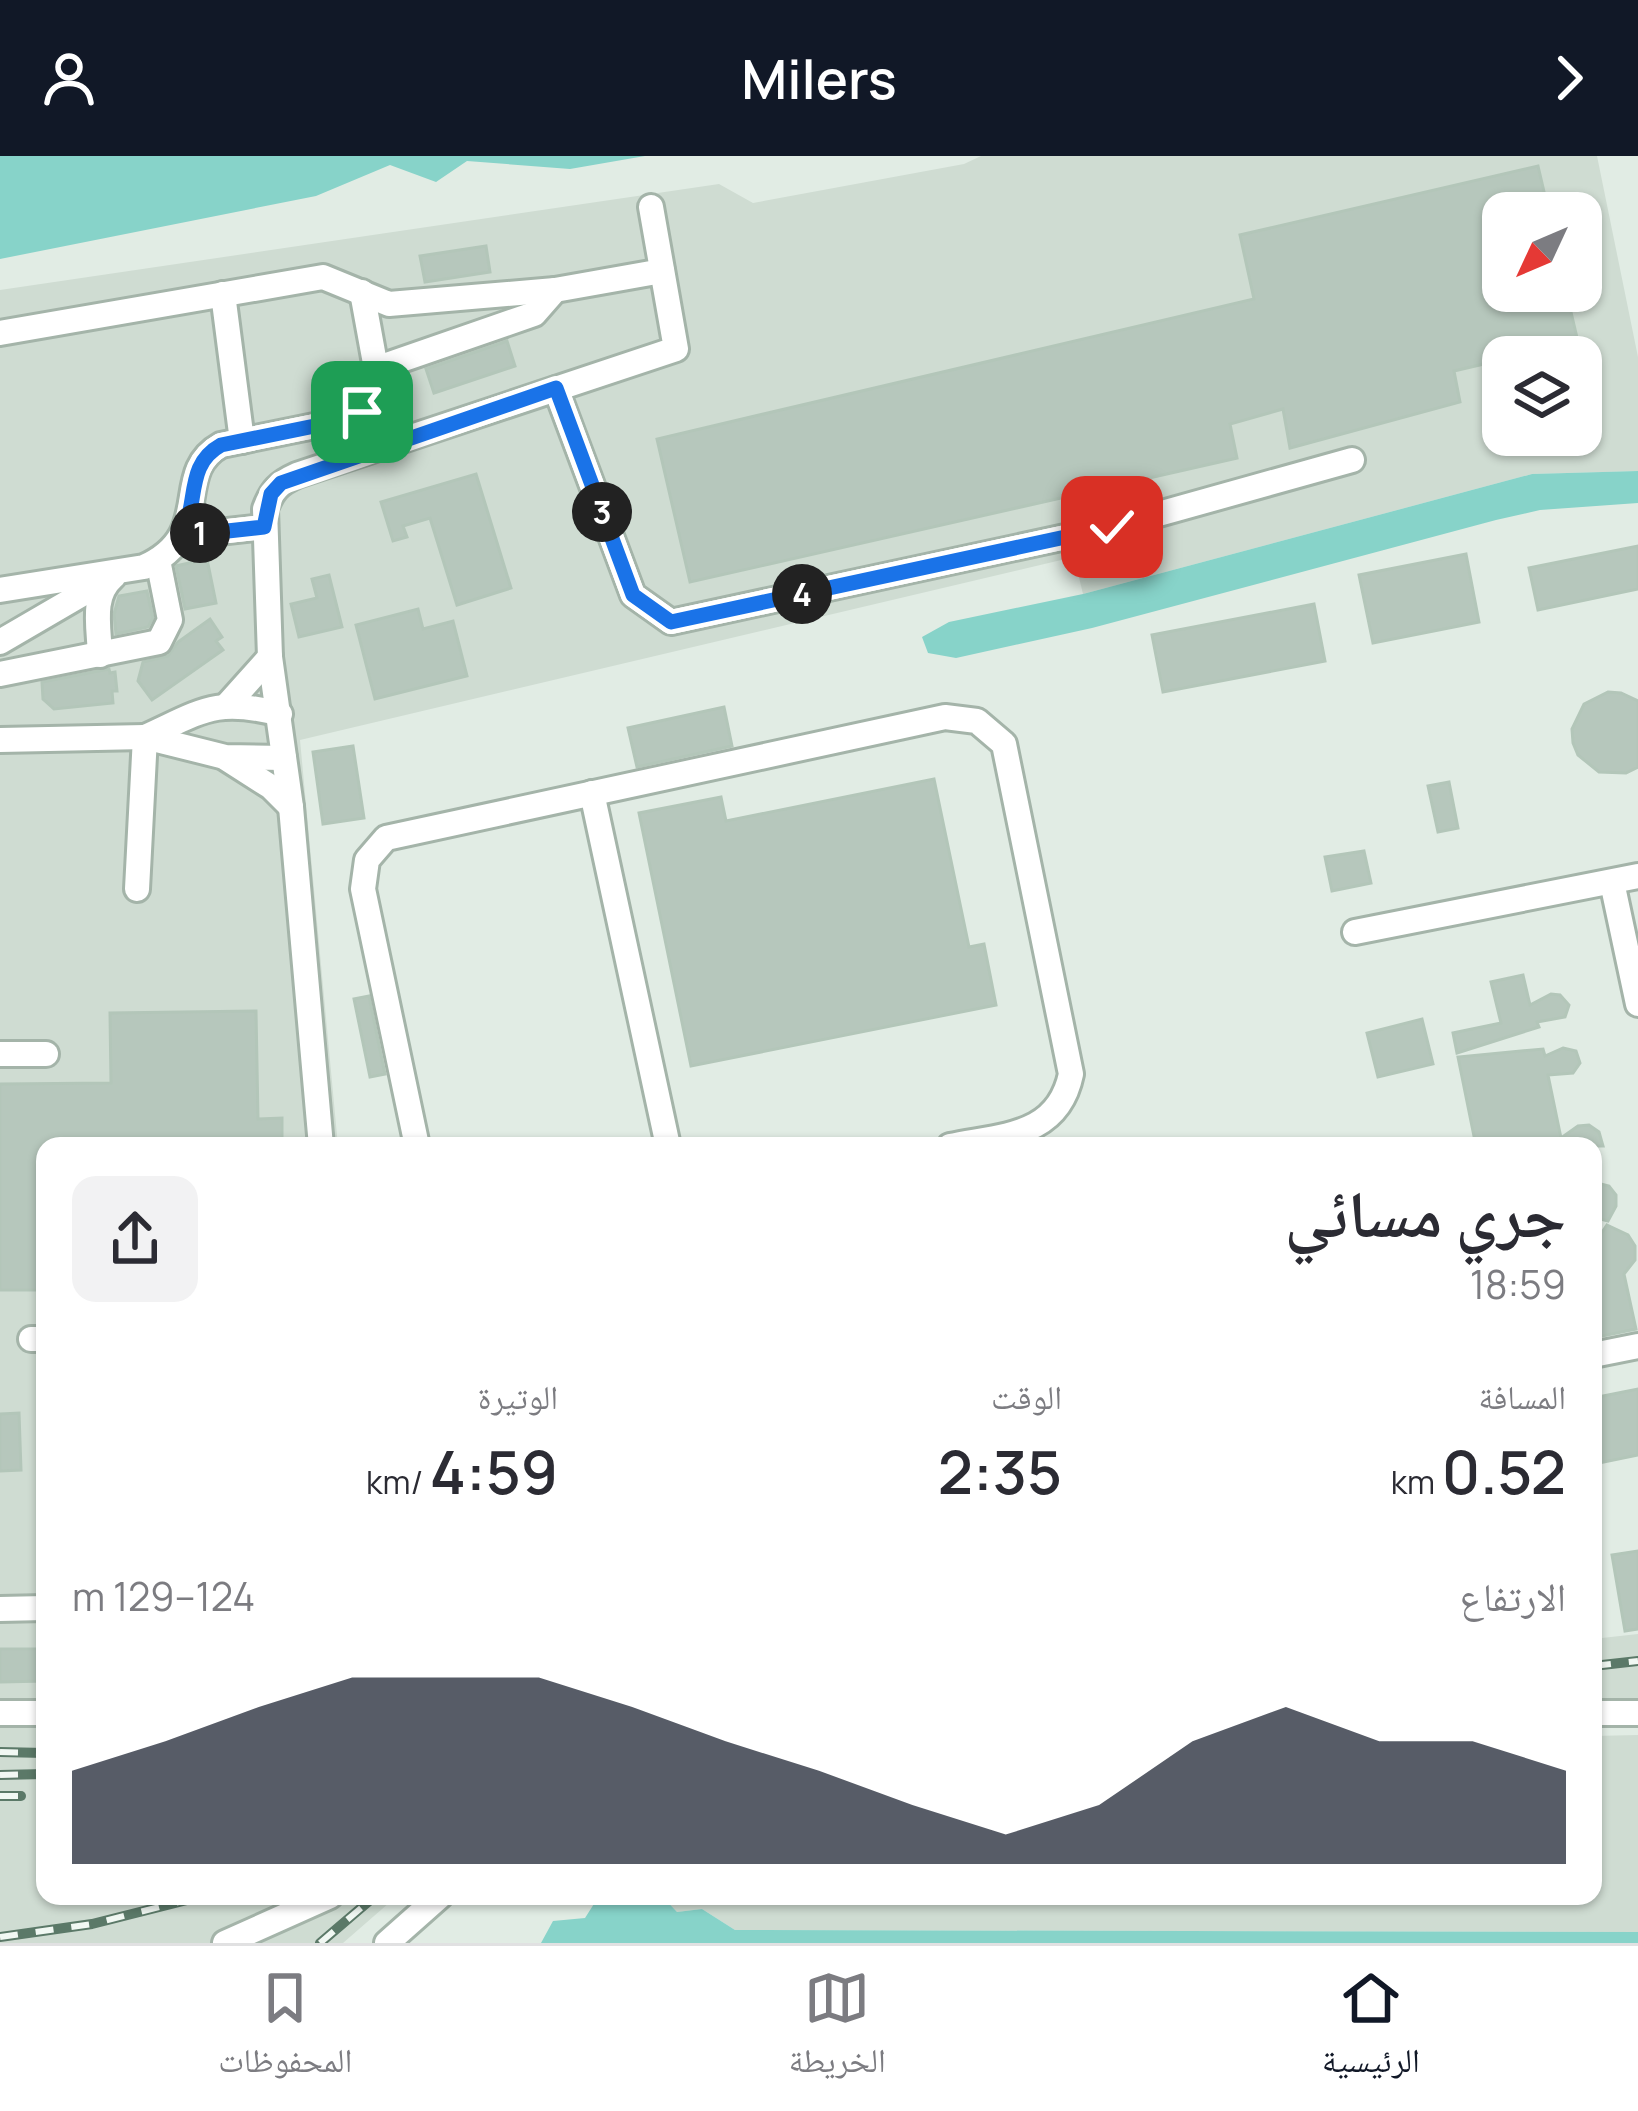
<!DOCTYPE html>
<html lang="ar">
<meta charset="utf-8">
<style>
body{margin:0;font-family:Manrope,"Noto Naskh Arabic",sans-serif;background:#f2f2f3;color:#2b2b33;direction:rtl;height:100vh;display:flex;flex-direction:column;font-size:45px;white-space:nowrap}
*{box-sizing:border-box;margin:0}
p{font-size:39px;color:#7c7c81}
.icon{flex:none;width:66px;height:66px;fill:none;stroke:currentColor;stroke-width:2;stroke-linecap:round;stroke-linejoin:round}
.map{position:relative;flex:1;overflow:hidden;direction:ltr}
.side{position:absolute;left:36px;top:981px;width:1566px;height:768px;display:flex;flex-direction:column;background:#fff;border-radius:24px;box-shadow:0 3px 9px #0004;direction:rtl}
.side>*{flex:none}
.needle{width:78px;rotate:226deg}
.tools{position:absolute;left:1482px;top:36px;display:grid;gap:24px}
.tools a{display:grid;place-items:center;width:120px;height:120px;border-radius:24px;background:#fff;box-shadow:0 3px 9px #0004;font-size:60px}
.pin{position:absolute;display:grid;place-items:center;width:102px;height:102px;color:#fff;margin:-51px;border-radius:24px;box-shadow:0 6px 18px #0006}
.km{position:absolute;width:60px;height:60px;margin:-30px;border-radius:50%;background:#222;color:#fff;font-size:33px;line-height:60px;text-align:center}
.round{display:grid;place-items:center;flex:none;width:126px;height:126px;border-radius:24px;background:#f2f2f3}
.summary{display:flex;align-items:center;justify-content:space-between;height:204px;padding:0 36px}
h1{font-size:66px;font-weight:600;line-height:90px}
.figures{display:grid;grid-template-columns:repeat(3,1fr);gap:18px;height:204px;padding:12px 36px}
.figures div{display:grid;align-content:center}
.figures b{font-size:60px;font-weight:600}
.figures small{font-size:33px;font-weight:400}
.figures p{font-size:33px}
.chart{height:336px;padding:24px 36px}
.chart p{display:flex;justify-content:space-between}
.chart svg{width:100%;height:216px;margin-top:12px;fill:#111827;opacity:.7}
header{display:flex;justify-content:space-between;align-items:center;height:156px;padding:0 36px;background:#111827;color:#fff;font-size:54px;font-weight:600}
.dock{display:flex;justify-content:space-around;align-items:center;height:168px;border-top:3px solid #e1e1e2;background:#fff;font-size:33px;color:#7c7c81}
.dock a{display:grid;justify-items:center;gap:6px}
.dock .selected{color:#111827}
.map>svg:first-child{display:block}
</style>
<header><svg class="icon" aria-label="forward" viewBox="0 0 24 24"><path d="M9 5l7 7-7 7"/></svg>Milers<svg class="icon" aria-label="person" viewBox="0 0 24 24"><circle cx="12" cy="8" r="4"/><path d="M4 21q1-7 8-7t8 7"/></svg></header>
<div class="map">
<svg width="1638" height="1787" viewBox="0 0 1638 1787">
<rect width="100%" height="100%" fill="#e1ece4"/>
<g fill="#cfdcd2" fill-rule="evenodd">
<path d="M981 0H1597L1638 201V315L1532 318 1083 438 1074 401 300 584 338 990H45V1740H397L343 1787H0V134L719 28 753 47 964 8ZM1503 57H1581V135H1503ZM1503 201H1581V279H1503Z"/>
<polygon points="1638,1478 1638,1546 1593,1547 1593,1483"/>
<polygon points="1638,1579 1638,1776 735,1774 702,1753 677,1756 662,1740 1593,1740 1593,1580"/>
</g>
<g fill="#87d3c9">
<polygon points="0,0 645,0 570,13 467,5 436,26 390,9 316,40 0,103"/>
<polygon points="1638,315 1638,347 1540,354 1496,364 1092,472 956,502 928,497 922,481 949,466 1083,438 1532,318"/>
<polygon points="599,1740 662,1740 677,1756 702,1753 735,1774 1638,1776 1638,1787 541,1787 553,1765 585,1762"/>
</g>
<g fill="#b6c7bc" stroke="#b3c6b9" stroke-width="3">
<polygon points="1538,10 1549,57 1503,57 1503,135 1566,135 1578,186 1454,215 1460,246 1290,292 1283,253 1230,268 1237,302 690,426 657,283 1254,143 1240,79"/>
<polygon points="486,90 490,116 425,126 420,100"/>
<polygon points="507,185 515,210 434,237 426,213"/>
<polygon points="476,318 511,432 457,449 430,362 403,370 407,381 393,385 381,346"/>
<polygon points="1638,390 1638,433 1538,454 1529,412"/>
<polygon points="1466,398 1479,466 1373,487 1359,419"/>
<polygon points="207,403 216,447 185,453 176,410"/>
<polygon points="329,419 342,471 299,481 291,448 317,442 312,423"/>
<polygon points="147,435 153,462 148,471 116,478 114,458 119,440"/>
<polygon points="1314,448 1325,505 1163,536 1152,479"/>
<polygon points="418,453 423,473 453,465 467,520 375,543 356,469"/>
<polygon points="210,463 222,481 216,485 223,494 152,544 138,525 143,506 168,500 178,486"/>
<polygon points="109,513 110,517 115,516 117,535 112,535 113,547 54,553 43,543 42,526"/>
<polygon points="1608,536 1621,537 1638,545 1638,611 1626,617 1599,616 1578,599 1573,587 1572,573 1584,548"/>
<polygon points="724,551 732,590 637,611 628,572"/>
<polygon points="353,590 364,662 323,668 313,596"/>
<polygon points="934,623 969,791 984,788 996,849 691,910 639,657 721,641 726,665"/>
<polygon points="1449,626 1458,672 1438,676 1428,630"/>
<polygon points="1364,695 1371,727 1332,735 1325,701"/>
<polygon points="1523,819 1530,849 1551,838 1560,839 1569,849 1565,861 1537,866 1539,871 1457,897 1453,877 1501,867 1491,826"/>
<polygon points="369,840 385,918 370,921 354,843"/>
<polygon points="256,855 258,963 282,962 282,990 45,990 45,1134 0,1134 0,928 111,927 110,857"/>
<polygon points="1422,863 1433,908 1378,921 1367,877"/>
<polygon points="1563,892 1576,895 1580,907 1573,917 1548,919 1561,982 1578,970 1589,969 1599,976 1603,990 1476,990 1458,901 1543,893 1545,900"/>
<polygon points="1593,1026 1609,1030 1616,1039 1616,1050 1608,1065 1593,1061"/>
<polygon points="1607,1069 1628,1079 1635,1090 1635,1104 1624,1118 1636,1173 1593,1182 1593,1119 1599,1118 1593,1090"/>
<polygon points="1638,1233 1638,1299 1599,1307 1593,1278 1593,1242"/>
<polygon points="19,1257 21,1314 0,1315 0,1258"/>
<polygon points="1638,1395 1638,1473 1625,1475 1612,1399"/>
<polygon points="0,1493 45,1493 45,1525 0,1526"/>
</g>
<g fill="none" stroke-linecap="round" stroke-linejoin="round">
<defs>
<g id="minor">
<polyline points="223,138 242,285"/>
<polyline points="0,177 323,121 389,148 555,134 662,115"/>
<polyline points="378,212 534,158 555,134"/>
<polyline points="556,233 633,439 671,466 1112,371 1352,304"/>
<polyline points="182,380 264,371"/>
<path d="M0 434 144 411C217 378 170 317 221 289L349 263 373 244 379 229 362 136"/>
<polyline points="0,486 108,423"/>
<path d="M100 499C99 471 91 440 113 421"/>
<polyline points="0,518 159,486 170,464 158,404"/>
<polyline points="228,548 270,501"/>
<path d="M145 581C202 555 216 541 280 558"/>
<polyline points="0,584 145,581 225,601 284,602"/>
<polyline points="227,603 271,631 291,651"/>
<polyline points="592,637 668,990"/>
<polyline points="1612,726 1638,848"/>
<polyline points="137,733 145,581"/>
<polyline points="1355,776 1638,720"/>
<polyline points="0,898 46,898"/>
<path d="M321 990 291 651 270 501 265 353C272 334 279 327 297 319L676 193 651 51"/>
<path d="M417 990 363 733 367 704 386 682 945 561 977 565 1004 588 1071 918C1058 981 1003 979 950 990"/>
<polyline points="31,1183 45,1183"/>
<polyline points="1593,1199 1638,1190"/>
<polyline points="0,1453 45,1452"/>
<polyline points="0,1557 45,1557"/>
<polyline points="1593,1557 1638,1557"/>
<polyline points="225,1787 330,1740"/>
<polyline points="387,1787 440,1740"/>
</g>
</defs>
<use href="#minor" stroke="#a4b4a9" stroke-width="30"/>
<use href="#minor" stroke="#fff" stroke-width="24"/>
<defs>
<g id="rail">
<polyline points="1593,1510 1638,1505"/>
<polyline points="0,1596 45,1597"/>
<polyline points="0,1619 45,1618"/>
<polyline points="0,1640 21,1640"/>
<polyline points="0,1781 92,1768 203,1740"/>
<polyline points="320,1787 375,1740"/>
</g>
</defs>
<use href="#rail" stroke="#5b7968" stroke-width="10"/>
<use href="#rail" stroke="#f1f8f3" stroke-width="6" stroke-dasharray="18" stroke-linecap="butt"/>
</g>
<g fill="none" stroke-linecap="round" stroke-linejoin="round">
<defs>
<path id="route" d="M362 256 349 263 221 289C185 309 199 346 182 380L264 371 271 338 281 327 556 232 633 439 671 466 1112 371"/>
</defs>
<use href="#route" stroke="#fff" stroke-width="24"/>
<use href="#route" stroke="#1a73e8" stroke-width="15"/>
</g>
</svg>
<div class="tools">
<a><svg class="needle" viewBox="-14 -14 28 28"><path d="M0-13l5 13h-10z" fill="#e53935"/><path d="M0 13l5-13h-10z" fill="#7c7c81"/></svg></a>
<a><svg class="icon" aria-label="layers" viewBox="0 0 24 24"><path d="M12 4l9 5-9 5-9-5zM3 14l9 5 9-5"/></svg></a>
</div>
<div class="pin" style="left:362px;top:256px;background:#1e9e55"><svg class="icon" aria-label="arrive" viewBox="0 0 24 24"><path d="M6 21V4h12l-3 4 3 4H6"/></svg></div>
<div class="pin" style="left:1112px;top:371px;background:#d93025"><svg class="icon" aria-label="check" viewBox="0 0 24 24"><path d="M5 12l5 5 9-10"/></svg></div>
<b class="km" style="left:200px;top:377px">1</b>
<b class="km" style="left:602px;top:356px">3</b>
<b class="km" style="left:802px;top:438px">4</b>
<section class="side">
<div class="summary"><div><h1>جري مسائي</h1><p>18:59</p></div><a class="round"><svg class="icon" aria-label="share" viewBox="0 0 24 24"><path d="M12 15V3M7 8l5-5 5 5M5 13v7h14v-7"/></svg></a></div>
<div class="figures">
<div><p>المسافة</p><b>0.52<small> km</small></b></div>
<div><p>الوقت</p><b>2:35</b></div>
<div><p>الوتيرة</p><b>4:59<small> /km</small></b></div>
</div>
<div class="chart"><p><span>الارتفاع</span>124–129 m</p>
<svg viewBox="0 0 160 44" preserveAspectRatio="none"><path d="M0 44V25L10 19L20 12L30 6L40 6L50 6L60 12L70 19L80 25L90 32L100 38L110 32L120 19L130 12L140 19L150 19L160 25V44z"/></svg>
</div>
</section>
</div>
<nav class="dock">
<a class="selected"><svg class="icon" aria-label="home" viewBox="0 0 24 24"><path d="M3 11l9-7 9 7M6 9v11h12V9"/></svg>الرئيسية</a>
<a><svg class="icon" aria-label="map" viewBox="0 0 24 24"><path d="M3 6l6-2 6 2 6-2v14l-6 2-6-2-6 2zM9 4v14M15 6v14"/></svg>الخريطة</a>
<a><svg class="icon" aria-label="saved" viewBox="0 0 24 24"><path d="M7 4h10v16l-5-4-5 4z"/></svg>المحفوظات</a>
</nav>
